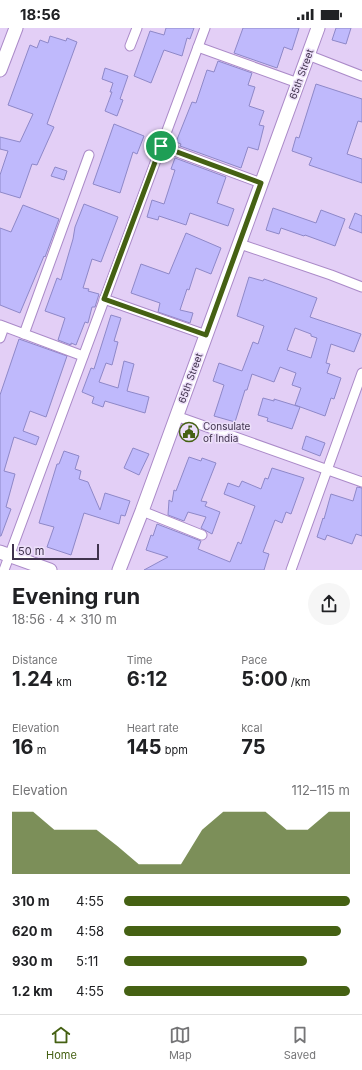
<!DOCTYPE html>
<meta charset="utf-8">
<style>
body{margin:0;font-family:Inter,sans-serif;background:#f6f6f6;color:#202124;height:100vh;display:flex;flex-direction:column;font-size:15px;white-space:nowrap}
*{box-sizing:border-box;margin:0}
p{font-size:13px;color:#757577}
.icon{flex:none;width:22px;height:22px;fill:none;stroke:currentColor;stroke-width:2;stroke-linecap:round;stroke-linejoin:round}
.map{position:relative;height:542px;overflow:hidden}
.sheet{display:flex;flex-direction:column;background:#fff;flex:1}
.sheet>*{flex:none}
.scale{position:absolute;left:12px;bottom:10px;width:87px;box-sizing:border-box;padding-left:4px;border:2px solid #40334d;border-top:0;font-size:11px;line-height:14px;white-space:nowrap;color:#40334d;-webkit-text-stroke:3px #ecdff9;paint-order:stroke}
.pin{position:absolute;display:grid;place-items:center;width:34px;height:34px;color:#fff;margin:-17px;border:2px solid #fff;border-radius:50%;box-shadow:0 1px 4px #0007}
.round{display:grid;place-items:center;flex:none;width:42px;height:42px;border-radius:21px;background:#f6f6f6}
.summary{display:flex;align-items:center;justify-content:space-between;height:68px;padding:0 12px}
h1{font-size:22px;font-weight:700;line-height:30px}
.figures{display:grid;grid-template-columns:repeat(3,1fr);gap:6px;height:68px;padding:4px 12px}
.figures div{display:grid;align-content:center}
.figures b{font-size:20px;font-weight:700}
.figures small{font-size:11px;font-weight:400}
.figures p{font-size:11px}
.chart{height:112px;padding:8px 12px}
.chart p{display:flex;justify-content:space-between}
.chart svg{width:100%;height:72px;margin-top:4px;fill:#456113;opacity:.7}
ul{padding:0 12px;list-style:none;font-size:13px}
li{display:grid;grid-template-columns:64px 48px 1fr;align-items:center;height:30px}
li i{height:10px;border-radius:5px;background:#456113}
.status{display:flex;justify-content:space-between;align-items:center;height:28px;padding:0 20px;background:#fff;direction:ltr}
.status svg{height:11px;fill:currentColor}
.dock{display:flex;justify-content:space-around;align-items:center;height:56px;border-top:1px solid #e0e0e0;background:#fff;font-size:11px;color:#757577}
.dock a{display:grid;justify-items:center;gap:2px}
.dock .active{color:#456113}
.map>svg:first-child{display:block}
</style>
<div class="status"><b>18:56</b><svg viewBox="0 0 49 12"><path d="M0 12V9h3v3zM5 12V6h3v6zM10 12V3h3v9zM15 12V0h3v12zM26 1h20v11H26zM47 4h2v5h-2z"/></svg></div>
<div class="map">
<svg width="362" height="542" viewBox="0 0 362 542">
<rect width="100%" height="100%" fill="#e3cff6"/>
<g fill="#bfb9fc" stroke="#8e88c8" fill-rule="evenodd">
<polygon points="166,0 194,0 190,11 187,10 182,28 164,22 151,55 134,48 150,3 164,7"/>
<polygon points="243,0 299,0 292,22 284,19 277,40 234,25"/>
<polygon points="336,0 351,0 346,16 332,12"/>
<polygon points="50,8 66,13 67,10 77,14 47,96 54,99 37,137 32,136 20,170 0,164 0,147 8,123 0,121 0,109 20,114 33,86 8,77 30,17 37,20 40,12 48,15"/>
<polygon points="218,33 252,45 248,57 255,59 249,78 264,83 259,97 264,98 258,122 248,119 241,140 180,118 181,116 176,114 192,74 196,75 207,42 214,44"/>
<polygon points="105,40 128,48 120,71 123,72 117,88 105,83 112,64 110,64 113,55 102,51"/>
<polygon points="316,56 362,71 362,94 358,93 347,126 362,131 362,155 309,137 312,130 292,123 296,109 299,110"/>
<polygon points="114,96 144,108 137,126 133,124 120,165 93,156"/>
<polygon points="175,130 226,149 217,175 234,181 228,198 190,185 186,197 159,188 158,192 147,189 152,172 164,176 175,142 171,141"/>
<polygon points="55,139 67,143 64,152 51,148"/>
<polygon points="84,176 118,189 101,234 92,231 83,260 89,261 88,263 99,266 95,279 92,279 88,295 85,294 76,317 71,315 71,317 58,312 65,290 45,283 57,250 61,252 73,211 75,199"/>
<polygon points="23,177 59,191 45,229 44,228 20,285 0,277 0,200 11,204"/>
<polygon points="273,180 316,195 321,182 345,191 335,218 305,207 304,208 281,200 279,206 266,202"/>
<polygon points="355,185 362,188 362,205 349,200"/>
<polygon points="186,205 221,220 211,246 196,240 189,262 187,261 180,282 193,285 190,295 158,284 160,275 131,265 141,236 169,246"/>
<path d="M249 249 263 253 264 251 317 270 310 289 361 306 354 324 331 316 326 335 330 336 327 345 341 350 334 371 331 370 325 388 295 377 301 360 292 357 296 345 280 339 274 354 252 346 247 362H245L235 394 214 388 224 357 213 353 219 335 242 343 253 314 258 316 264 298 237 288ZM295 300 311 306V308L317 310 311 330 287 322Z"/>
<polygon points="111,287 121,290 114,313 118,314 112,337 106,335 99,354 118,360 124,333 134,336 127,363 149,369 145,385 105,373 103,379 92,375 94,369 82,364 91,340 94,341"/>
<polygon points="19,311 67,328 46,389 30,383 23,403 39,409 36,417 14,409 4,443 15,446 6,479 11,481 1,508 0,508 0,367"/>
<polygon points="263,370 274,373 274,371 300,379 292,401 267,393 268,390 258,387"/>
<polygon points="306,408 325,415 320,428 302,421"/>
<polygon points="133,420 149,426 139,447 124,440"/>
<polygon points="64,423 79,428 75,441 81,443 79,451 88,454 100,482 105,465 130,473 125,488 121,487 119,496 84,485 71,527 47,519 54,499 39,495 57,436 59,436"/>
<polygon points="189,429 201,433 202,430 216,435 201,473 207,474 205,478 220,484 212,506 201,500 206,489 188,484 184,493 168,487 169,472 172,474 174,462 176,463"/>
<polygon points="272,440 304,450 291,486 286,484 282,495 275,492 263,524 269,526 264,542 144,542 168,529 146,522 151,507 153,508 157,496 201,513 198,521 230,534 238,514 241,516 255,478 224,466 228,455 239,459 242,453 261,461 265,450 268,451"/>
<polygon points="357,459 362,460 362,508 356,506 352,516 327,507 325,512 317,509 323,490 324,491 331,466 353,473"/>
</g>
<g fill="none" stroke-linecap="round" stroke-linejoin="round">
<defs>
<g id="street">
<polyline points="130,18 137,0"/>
<polyline points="198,19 298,55"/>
<polyline points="308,27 362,48"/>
<polyline points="161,118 261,155"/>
<polyline points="240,216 331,247 362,259"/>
<polyline points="104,271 206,307"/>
<polyline points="0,297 83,328"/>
<polyline points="24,306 89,127"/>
<polyline points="0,310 4,299"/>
<polyline points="176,388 362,454"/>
<polyline points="142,483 202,507"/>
<polyline points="4,542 205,0"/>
<polyline points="291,542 362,345"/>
</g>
<g id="secondary">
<polyline points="0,42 16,0"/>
<polyline points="0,524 50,542"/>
<polyline points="119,542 142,483 318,0"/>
</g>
</defs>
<use href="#street" stroke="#ab8ac8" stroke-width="11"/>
<use href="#secondary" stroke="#ab8ac8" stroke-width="15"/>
<use href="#street" stroke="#fff" stroke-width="9"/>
<use href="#secondary" stroke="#fff" stroke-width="13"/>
</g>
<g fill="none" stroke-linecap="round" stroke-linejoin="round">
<defs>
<polygon id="route" points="161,118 261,155 206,307 104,271"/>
</defs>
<use href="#route" stroke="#fff" stroke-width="8"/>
<use href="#route" stroke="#456113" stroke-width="5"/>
</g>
<defs>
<symbol id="civic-ring" viewBox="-11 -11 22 22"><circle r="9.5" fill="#ecdff9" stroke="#456113" stroke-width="1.5"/><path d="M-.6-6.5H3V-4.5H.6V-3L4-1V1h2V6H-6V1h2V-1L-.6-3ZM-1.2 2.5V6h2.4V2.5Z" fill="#456113"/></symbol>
</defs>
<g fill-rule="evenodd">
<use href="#civic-ring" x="178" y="393" width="22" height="22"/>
</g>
<g text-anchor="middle" stroke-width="3" stroke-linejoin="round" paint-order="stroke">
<g font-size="10" fill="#40334d" stroke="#ecdff9">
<text transform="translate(301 46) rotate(-70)" y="4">65th Street</text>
<text transform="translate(190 350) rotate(-70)" y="4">65th Street</text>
</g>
<g font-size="10" fill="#40334d" stroke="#ecdff9" text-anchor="start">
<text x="203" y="402">Consulate<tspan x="203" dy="12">of India</tspan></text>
</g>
</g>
</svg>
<div class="scale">50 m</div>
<div class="pin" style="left:161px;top:118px;background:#1e9e55"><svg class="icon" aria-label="arrive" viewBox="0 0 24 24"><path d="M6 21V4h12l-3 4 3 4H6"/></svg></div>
</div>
<section class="sheet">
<div class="summary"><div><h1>Evening run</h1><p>18:56 · 4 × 310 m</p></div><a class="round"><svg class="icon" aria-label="share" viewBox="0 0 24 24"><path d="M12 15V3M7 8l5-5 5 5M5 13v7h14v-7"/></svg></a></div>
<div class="figures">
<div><p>Distance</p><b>1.24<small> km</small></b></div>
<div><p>Time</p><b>6:12</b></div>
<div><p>Pace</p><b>5:00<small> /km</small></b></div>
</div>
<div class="figures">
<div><p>Elevation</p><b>16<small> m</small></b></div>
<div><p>Heart rate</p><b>145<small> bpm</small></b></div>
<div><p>kcal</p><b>75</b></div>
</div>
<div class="chart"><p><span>Elevation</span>112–115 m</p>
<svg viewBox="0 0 160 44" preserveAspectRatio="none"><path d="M0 44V6L10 6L20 17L30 17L40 17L50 27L60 38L70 38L80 38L90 17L100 6L110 6L120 6L130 17L140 17L150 6L160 6V44z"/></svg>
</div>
<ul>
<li><b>310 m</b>4:55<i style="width:100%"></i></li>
<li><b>620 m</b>4:58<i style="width:96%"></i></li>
<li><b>930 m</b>5:11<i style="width:81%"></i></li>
<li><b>1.2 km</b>4:55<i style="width:100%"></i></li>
</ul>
</section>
<nav class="dock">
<a class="active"><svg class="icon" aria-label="home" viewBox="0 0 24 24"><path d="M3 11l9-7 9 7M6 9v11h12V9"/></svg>Home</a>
<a><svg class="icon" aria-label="map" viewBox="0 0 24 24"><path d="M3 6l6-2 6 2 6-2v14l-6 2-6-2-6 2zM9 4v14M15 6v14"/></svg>Map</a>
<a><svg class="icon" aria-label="saved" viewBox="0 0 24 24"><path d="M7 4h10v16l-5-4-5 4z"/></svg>Saved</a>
</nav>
